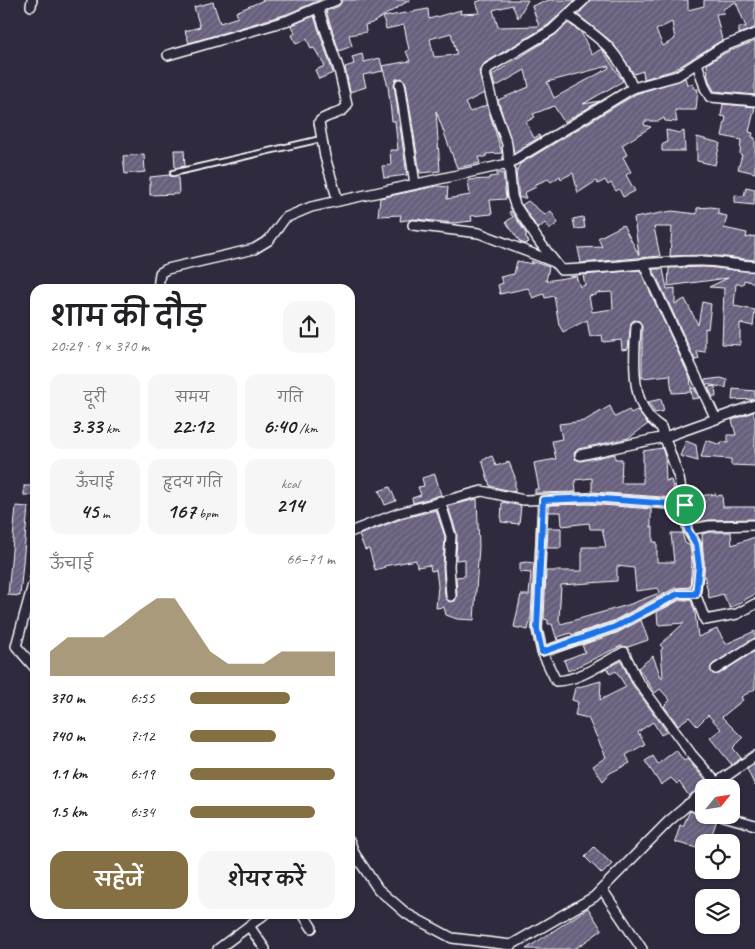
<!DOCTYPE html>
<html lang="hi">
<meta charset="utf-8">
<style>
body{margin:0;font-family:Caveat,"Playpen Sans Deva",sans-serif;background:#f6f6f6;color:#202124;height:100vh;display:flex;flex-direction:column;font-size:19px;white-space:nowrap}
*{box-sizing:border-box;margin:0}
p{font-size:16px;color:#757577}
.icon{flex:none;width:28px;height:28px;fill:none;stroke:currentColor;stroke-width:2;stroke-linecap:round;stroke-linejoin:round}
.map{position:relative;flex:1;overflow:hidden}
.drawer{position:absolute;left:30px;top:284px;width:325px;height:635px;display:flex;flex-direction:column;background:#fff;border-radius:15px;box-shadow:0 1px 4px #0004}
.drawer>*{flex:none}
.needle{width:32px;rotate:60deg}
.tools{position:absolute;left:695px;top:779px;display:grid;gap:10px}
.tools a{display:grid;place-items:center;width:45px;height:45px;border-radius:10px;background:#fff;box-shadow:0 1px 4px #0004;font-size:25px}
.pin{position:absolute;display:grid;place-items:center;width:42px;height:42px;color:#fff;margin:-21px;border:2px solid #fff;border-radius:50%;box-shadow:0 1px 5px #0007}
.round{display:grid;place-items:center;flex:none;width:52px;height:52px;border-radius:15px;background:#f6f6f6}
.summary{display:flex;align-items:center;justify-content:space-between;height:85px;padding:0 20px}
h1{font-size:28px;font-weight:600;line-height:38px}
.metrics{display:grid;grid-template-columns:repeat(3,1fr);gap:8px;height:85px;padding:5px 20px}
.metrics div{display:grid;align-content:center;border-radius:12px;background:#f6f6f6;text-align:center}
.metrics b{font-size:21px;font-weight:600}
.metrics small{font-size:14px;font-weight:400}
.metrics p{font-size:14px}
.chart{height:140px;padding:10px 20px}
.chart p{display:flex;justify-content:space-between}
.chart svg{width:100%;height:90px;margin-top:5px;fill:#847042;opacity:.7}
.button{display:flex;gap:10px;margin-top:auto;padding:10px 20px}
.button a{flex:1;height:58px;border-radius:15px;background:#847042;color:#fff;font-size:20px;font-weight:600;line-height:58px;text-align:center}
.button a+a{background:#f6f6f6;color:#202124}
ul{padding:0 20px;list-style:none;font-size:16px}
li{display:grid;grid-template-columns:80px 60px 1fr;align-items:center;height:38px}
li i{height:12px;border-radius:6px;background:#847042}
.map>svg:first-child{display:block}
</style>
<div class="map">
<svg width="755" height="949" viewBox="0 0 755 949">
<defs>
<pattern id="building-hatch" width="6" height="6" patternUnits="userSpaceOnUse" patternTransform="scale(1.25)"><rect width="6" height="6" fill="#675f7d"/><path d="M-1 1l2-2M0 6l6-6M5 7l2-2" fill="none" stroke="#7e7790"/></pattern>
</defs>
<rect width="100%" height="100%" fill="#2f2a3d"/>
<filter id="ink" filterUnits="userSpaceOnUse"><feTurbulence type="fractalNoise" baseFrequency=".02" numOctaves="2"/><feDisplacementMap in="SourceGraphic" scale="10" xChannelSelector="R" yChannelSelector="G"/><feConvolveMatrix kernelMatrix="1 2 1 2 8 2 1 2 1" color-interpolation-filters="sRGB"/></filter>
<g filter="url(#ink)">
<g fill="url(#building-hatch)" stroke="#fff" fill-rule="evenodd">
<polygon points="264,0 320,0 287,14 189,43 185,31 200,27 194,7 213,2 220,23 238,17 236,12"/>
<polygon points="342,0 410,0 372,23 365,25 366,32 349,35 352,46 339,51 326,11 339,6"/>
<path d="M482 0H528L518 18 512 5 493 10 498 27 539 26 532 6 549 0H575L548 25 485 63 479 71 484 93 465 103 470 112 487 105 502 153 486 154V157H478L480 163 457 168 436 111 440 171 420 173 406 83 402 78 396 79 394 85 407 175 384 178 382 166 391 165 390 150H398L395 121H392L388 86 382 66 410 61 406 51 409 50 404 25 386 29 383 17 428 9 429 19 461 10 460 14 480 13 476 2ZM451 33 457 55 434 57 430 39Z"/>
<path d="M590 0H688V10L704 6V0H755V28L739 34V27H746L736 2 723 9 724 13 716 14 722 40 674 70 644 79 643 71 634 74 612 42 578 15ZM672 22 675 39 663 46 656 30Z"/>
<polygon points="314,16 333,73 319,79 315,70 325,66 314,48 311,49 307,39 296,44 292,35 295,33 292,25"/>
<path d="M568 23 581 32 592 55 601 49 603 51 623 81 583 104 600 101 564 122 554 106 533 114 535 117 526 122 534 138 539 135 540 137 514 152 498 100 529 87 525 70 495 87 492 75 555 35ZM608 66 609 68 554 98 547 82Z"/>
<polygon points="755,41 755,95 714,91 708,78 707,64 725,53"/>
<polygon points="362,54 364,62 380,58 383,71 363,75 366,87 350,92 345,67 354,64 352,57"/>
<polygon points="685,78 687,84 693,84 694,89 698,89 696,110 675,110 677,122 665,121 664,118 659,121 645,121 644,125 651,127 622,145 627,155 623,157 631,172 626,175 635,191 623,197 619,189 616,191 611,183 608,185 605,180 598,184 596,181 578,193 573,173 561,179 560,176 551,182 548,179 534,185 536,187 524,193 526,198 519,198 516,172 520,164 636,94"/>
<polygon points="723,104 755,107 749,132 753,133 752,137 755,138 755,173 738,169 742,155 740,154 741,140 722,136 726,117 721,116"/>
<polygon points="666,130 680,133 684,131 685,151 662,151 662,145 667,142"/>
<polygon points="697,137 720,143 715,165 697,161"/>
<polygon points="174,150 184,150 185,166 175,168"/>
<polygon points="144,154 145,172 125,174 123,156"/>
<polygon points="497,173 503,173 506,199 490,200 492,214 471,216 472,221 454,223 414,219 400,221 401,215 378,216 380,198 437,186 448,187 447,199 470,195 468,180 489,179 489,177 497,176"/>
<polygon points="169,175 178,176 179,194 150,195 150,177"/>
<polygon points="746,187 755,189 754,205 735,203 735,195 744,196"/>
<polygon points="528,201 545,215 551,211 558,223 550,229 545,223 538,229 522,205"/>
<polygon points="711,207 718,208 718,214 727,216 724,228 747,233 746,238 755,236 755,260 706,255 670,256 672,227 654,227 660,256 581,263 578,248 602,247 598,238 623,225 639,255 634,218 672,211 697,214 697,208"/>
<polygon points="511,211 527,235 525,236 529,242 525,244 520,242 506,222 513,217 509,212"/>
<polygon points="583,217 585,228 575,229 573,219"/>
<path d="M517 261 533 264 531 261 549 267 546 281 576 276 580 287 585 285 583 275 640 270 690 378 692 392 672 393 670 375 642 378V326L639 321 634 320 631 323 628 349 622 350 621 340 603 342 602 335 590 337 587 320 563 332 559 325 554 296 545 298 544 294 533 298 528 288 500 294 498 285 503 283 500 277 514 274ZM612 292 613 309 592 312 589 296 596 295V293Z"/>
<polygon points="705,267 755,272 755,283 744,280 743,284 736,284 734,306 755,310 753,326 740,323 740,345 722,344 724,288 709,287 728,278 668,286 669,268"/>
<polygon points="653,269 663,269 667,289 675,288 675,304 685,299 698,325 702,302 711,304 708,329 705,328 705,352 697,351 699,359 695,360"/>
<polygon points="721,378 727,380 726,388 706,384 704,380"/>
<polygon points="715,386 716,397 713,397 708,387"/>
<polygon points="691,388 694,388 699,398 692,399"/>
<polygon points="733,389 755,391 755,399 732,400"/>
<polygon points="661,399 664,411 655,413 648,402"/>
<polygon points="610,406 615,417 629,410 631,413 637,410 648,424 629,438 578,449 574,453 575,459 581,461 615,454 615,459 622,459 621,483 643,483 643,451 662,448 665,457 666,481 671,480 676,498 592,492 592,478 575,480 576,492 535,493 535,489 539,489 534,463 556,459 552,441 562,439 559,424 584,421"/>
<polygon points="753,412 755,418 755,466 731,465 731,459 701,457 706,440 721,445 721,442 728,443 728,435 736,435 732,420"/>
<polygon points="686,441 696,445 698,461 680,456"/>
<polygon points="492,456 496,466 509,462 515,477 515,492 490,486 482,460"/>
<polygon points="435,474 441,495 413,503 412,498 421,495 418,487 424,486 422,478"/>
<rect x="24" y="486" width="11" height="9"/>
<polygon points="390,487 396,501 385,505 379,491"/>
<polygon points="716,494 716,496 722,495 723,507 755,507 755,519 709,520 693,523 689,497"/>
<polygon points="477,499 479,546 474,620 457,619 446,615 444,607 436,608 438,586 436,570 431,571 430,565 417,567 416,560 384,566 385,567 375,570 369,549 365,550 359,535 401,519 436,510 445,537 443,566 445,596 449,602 455,601 457,596 456,577 465,576 465,559 456,560 457,534 448,506"/>
<polygon points="502,502 521,506 519,524 501,522"/>
<path d="M589 504 651 509V527H653V542H657V562H674L671 533H682L685 543 690 546 692 561 690 587 675 588 613 621 572 635 571 633 558 637 557 640 552 624H548V620L544 619 546 571H582V547H606L602 529H590L589 523 562 526 561 512H549V505ZM617 566 634 568 636 591 658 588 659 593 628 605 561 624 559 620 561 585 617 581Z"/>
<polygon points="16,506 28,507 20,596 8,595"/>
<polygon points="548,528 561,528 561,548 547,548"/>
<polygon points="710,532 731,532 732,545 755,537 755,594 730,608 723,594 709,598 704,574 702,534"/>
<polygon points="526,562 534,563 531,617 528,630 514,627 521,595 529,595 531,573 520,572 520,563"/>
<polygon points="680,600 691,600 695,612 698,637 717,629 726,644 755,631 755,638 713,664 710,669 713,674 719,674 755,651 755,689 741,697 743,700 722,717 743,738 733,748 741,758 732,765 710,738 721,729 708,715 697,726 689,717 678,725 664,706 670,700 660,689 655,693 638,668 653,656 661,677 663,677 661,650 663,648 660,645 684,623 658,625 657,612"/>
<polygon points="641,620 648,640 628,647 621,646 568,671 564,660 585,652 582,645 617,633"/>
<polygon points="621,661 632,684 667,732 661,735 653,722 638,732 645,744 626,755 630,763 610,773 603,781 593,766 606,757 588,718 575,715 578,702 572,700 575,688 601,681 600,700 626,687 616,671 610,674 607,668"/>
<polygon points="676,750 684,761 687,759 707,782 689,796 679,782 677,784 671,778 661,785 645,761 653,756 658,764"/>
<polygon points="755,764 755,786 747,769"/>
<polygon points="690,811 702,816 712,815 717,820 709,842 704,842 704,850 675,842 680,825 683,826"/>
<polygon points="594,847 612,864 602,874 585,857"/>
<polygon points="588,908 602,930 575,949 526,949"/>
</g>
<g fill="none" stroke-linecap="round" stroke-linejoin="round">
<defs>
<polyline id="lane" points="173,173 321,139"/>
<g id="street">
<path d="M584 0 552 30 488 68 485 74 494 108 507 144 512 196 515 205 538 240 561 270C607 269 652 261 698 261 717 260 736 266 755 266"/>
<polyline points="31,6 32,0"/>
<path d="M318 8 339 70 347 105C342 116 326 113 319 122L325 157 338 201"/>
<path d="M569 16C603 41 616 48 633 88"/>
<polyline points="168,55 289,20 336,0"/>
<polyline points="697,63 705,88 710,97 755,101"/>
<polyline points="400,84 415,184"/>
<polyline points="413,225 479,233 554,262"/>
<polyline points="643,263 715,417"/>
<polyline points="158,289 160,273 167,269 254,249 269,240 285,218 311,207 508,164 633,88 677,76 722,47 755,34"/>
<path d="M636 326C634 359 629 408 661 427L679 478 688 530 696 544 699 565 695 593 705 620 737 614 755 604"/>
<polyline points="580,455 665,437 755,405"/>
<path d="M543 500 537 629 542 652 556 681C581 680 602 663 624 652L637 680 692 755 716 782"/>
<polyline points="440,501 451,536 449,566 451,596"/>
<polyline points="688,530 709,526 755,525"/>
<polyline points="350,532 399,513 482,491 524,500 589,498 685,505"/>
<polyline points="35,577 16,646 35,668"/>
<polyline points="542,652 615,627 678,594 695,593"/>
<polyline points="716,669 755,644"/>
<polyline points="709,788 755,756"/>
<polyline points="688,804 704,810"/>
<polyline points="720,815 755,825"/>
<polyline points="350,842 354,853 378,889 407,914 452,938 511,945 594,897 669,821 704,791"/>
<polyline points="602,889 642,949"/>
<polyline points="303,914 312,928"/>
<polyline points="249,926 265,949"/>
<polyline points="218,949 265,914"/>
</g>
</defs>
<use href="#lane" stroke="#fff" stroke-width="8"/>
<use href="#street" stroke="#fff" stroke-width="12"/>
<use href="#lane" stroke="#2f2a3d" stroke-width="4.5"/>
<use href="#street" stroke="#2f2a3d" stroke-width="9"/>
</g>
</g>
<g fill="none" stroke-linecap="round" stroke-linejoin="round" filter="url(#ink)">
<defs>
<polygon id="route" points="590,498 685,505 688,530 696,544 699,565 696,594 678,594 615,627 542,652 537,629 543,500"/>
</defs>
<use href="#route" stroke="#fff" stroke-width="10"/>
<use href="#route" stroke="#1a73e8" stroke-width="6"/>
</g>
</svg>
<div class="tools">
<a><svg class="needle" viewBox="-14 -14 28 28"><path d="M0-13l5 13h-10z" fill="#e53935"/><path d="M0 13l5-13h-10z" fill="#757577"/></svg></a>
<a><svg class="icon" aria-label="locate" viewBox="0 0 24 24"><circle cx="12" cy="12" r="6"/><path d="M12 2v4M12 18v4M2 12h4M18 12h4"/></svg></a>
<a><svg class="icon" aria-label="layers" viewBox="0 0 24 24"><path d="M12 4l9 5-9 5-9-5zM3 14l9 5 9-5"/></svg></a>
</div>
<div class="pin" style="left:685px;top:505px;background:#1e9e55"><svg class="icon" aria-label="arrive" viewBox="0 0 24 24"><path d="M6 21V4h12l-3 4 3 4H6"/></svg></div>
<section class="drawer">
<div class="summary"><div><h1>शाम की दौड़</h1><p>20:29 · 9 × 370 m</p></div><a class="round"><svg class="icon" aria-label="share" viewBox="0 0 24 24"><path d="M12 15V3M7 8l5-5 5 5M5 13v7h14v-7"/></svg></a></div>
<div class="metrics">
<div><p>दूरी</p><b>3.33<small> km</small></b></div>
<div><p>समय</p><b>22:12</b></div>
<div><p>गति</p><b>6:40<small> /km</small></b></div>
</div>
<div class="metrics">
<div><p>ऊँचाई</p><b>45<small> m</small></b></div>
<div><p>हृदय गति</p><b>167<small> bpm</small></b></div>
<div><p>kcal</p><b>214</b></div>
</div>
<div class="chart"><p><span>ऊँचाई</span>66–71 m</p>
<svg viewBox="0 0 160 44" preserveAspectRatio="none"><path d="M0 44V32L10 25L20 25L30 25L40 19L50 12L60 6L70 6L80 19L90 32L100 38L110 38L120 38L130 32L140 32L150 32L160 32V44z"/></svg>
</div>
<ul>
<li><b>370 m</b>6:55<i style="width:69%"></i></li>
<li><b>740 m</b>7:12<i style="width:59%"></i></li>
<li><b>1.1 km</b>6:19<i style="width:100%"></i></li>
<li><b>1.5 km</b>6:34<i style="width:86%"></i></li>
</ul>
<div class="button"><a>सहेजें</a><a>शेयर करें</a></div>
</section>
</div>
